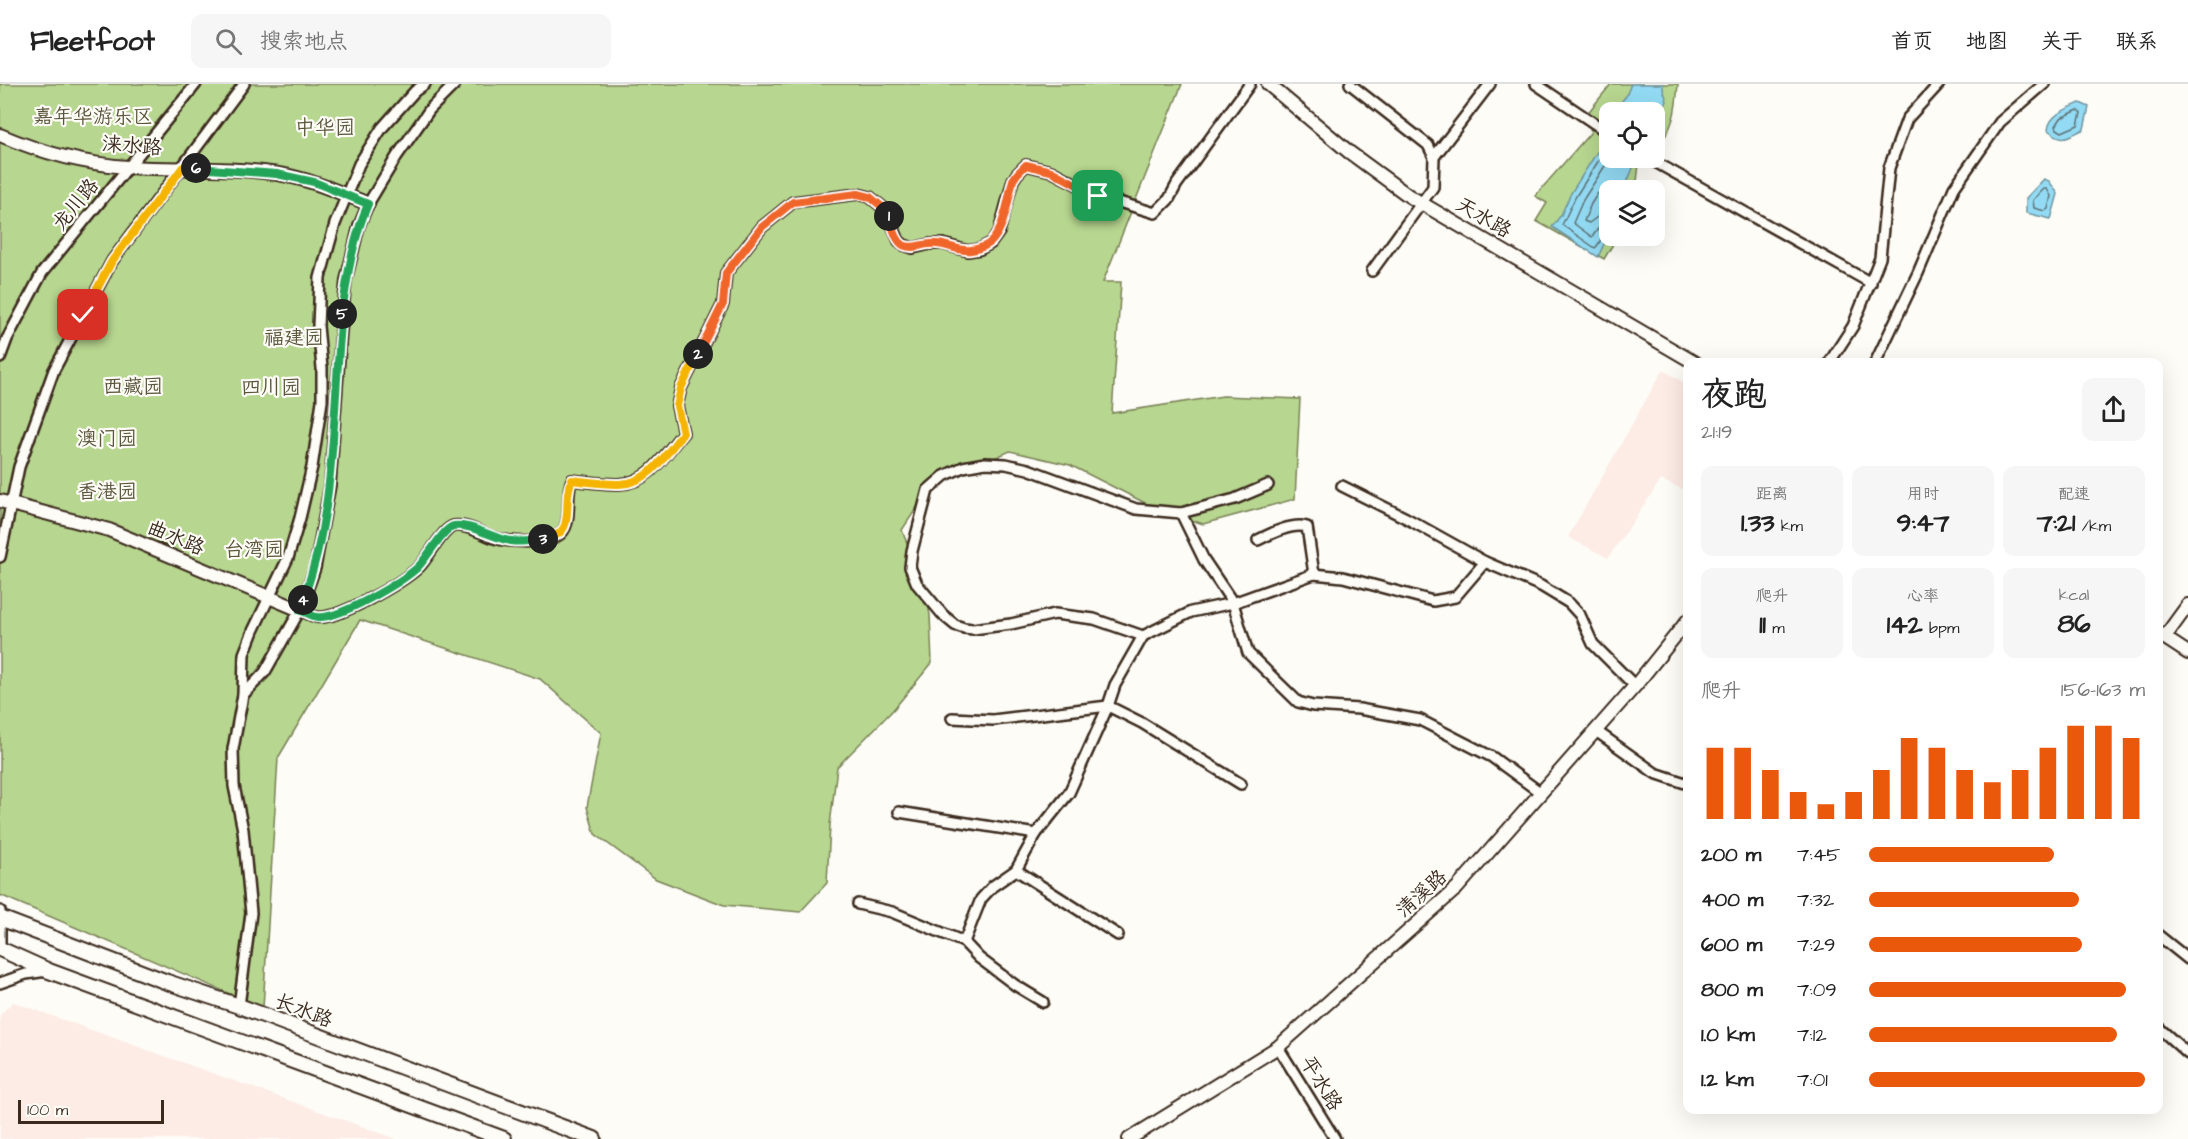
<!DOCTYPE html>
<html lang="zh">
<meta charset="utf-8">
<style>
body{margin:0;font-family:"Architects Daughter","LXGW WenKai TC",sans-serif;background:#f6f6f6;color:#222;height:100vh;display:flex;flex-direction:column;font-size:22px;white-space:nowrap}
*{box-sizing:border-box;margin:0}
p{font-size:20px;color:#767676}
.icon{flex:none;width:33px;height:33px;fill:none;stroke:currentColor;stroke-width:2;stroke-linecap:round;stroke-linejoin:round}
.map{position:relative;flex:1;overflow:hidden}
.panel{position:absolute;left:1683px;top:274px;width:480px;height:756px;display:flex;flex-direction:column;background:#fff;border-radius:12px;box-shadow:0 6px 24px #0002}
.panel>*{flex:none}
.buttons{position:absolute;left:1599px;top:18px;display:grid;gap:12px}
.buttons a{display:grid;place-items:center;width:66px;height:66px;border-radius:12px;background:#fff;box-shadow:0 6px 24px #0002;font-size:30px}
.scale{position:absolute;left:18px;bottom:15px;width:146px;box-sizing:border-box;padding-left:6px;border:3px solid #3b2a1e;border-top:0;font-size:16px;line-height:21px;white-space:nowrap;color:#3b2a1e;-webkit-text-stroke:4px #fdfcf7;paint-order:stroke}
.pin{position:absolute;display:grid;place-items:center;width:51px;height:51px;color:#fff;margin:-26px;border-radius:12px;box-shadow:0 3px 9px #0006}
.km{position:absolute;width:30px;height:30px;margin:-15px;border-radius:50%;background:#222;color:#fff;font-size:16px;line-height:30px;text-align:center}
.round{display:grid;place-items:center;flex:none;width:63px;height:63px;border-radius:12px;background:#f6f6f6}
.headline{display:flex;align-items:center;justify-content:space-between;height:102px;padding:0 18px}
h1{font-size:33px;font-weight:700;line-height:45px}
.metrics{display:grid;grid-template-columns:repeat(3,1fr);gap:9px;height:102px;padding:6px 18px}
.metrics div{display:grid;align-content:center;border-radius:12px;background:#f6f6f6;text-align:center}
.metrics b{font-size:26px;font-weight:700}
.metrics small{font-size:16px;font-weight:400}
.metrics p{font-size:16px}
.chart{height:168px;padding:12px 18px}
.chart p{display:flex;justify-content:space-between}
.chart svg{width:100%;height:108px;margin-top:6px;stroke:#ea580c;stroke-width:6}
ul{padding:0 18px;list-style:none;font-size:20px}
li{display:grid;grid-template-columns:96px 72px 1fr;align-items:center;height:45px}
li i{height:15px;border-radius:8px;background:#ea580c}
header{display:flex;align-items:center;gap:36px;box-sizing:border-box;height:84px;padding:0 30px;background:#fff;border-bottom:2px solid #e0e0e0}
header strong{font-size:28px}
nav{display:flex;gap:33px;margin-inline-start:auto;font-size:21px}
.search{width:420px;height:54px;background:#f6f6f6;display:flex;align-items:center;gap:15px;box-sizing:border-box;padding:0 21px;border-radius:12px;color:#767676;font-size:22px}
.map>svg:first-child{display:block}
</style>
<header>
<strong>Fleetfoot</strong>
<div class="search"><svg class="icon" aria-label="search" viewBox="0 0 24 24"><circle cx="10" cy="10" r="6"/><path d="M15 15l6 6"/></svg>搜索地点</div>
<nav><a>首页</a><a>地图</a><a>关于</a><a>联系</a></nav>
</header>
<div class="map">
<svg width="2188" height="1055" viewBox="0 0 2188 1055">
<rect width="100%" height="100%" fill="#fdfcf7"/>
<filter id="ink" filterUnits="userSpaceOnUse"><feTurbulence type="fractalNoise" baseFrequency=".0167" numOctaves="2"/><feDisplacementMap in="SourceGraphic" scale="12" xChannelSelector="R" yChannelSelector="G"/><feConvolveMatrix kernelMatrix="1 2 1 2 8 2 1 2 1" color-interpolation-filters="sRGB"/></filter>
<g filter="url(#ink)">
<g fill="#fdebe5">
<polygon points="1663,286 1687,300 1687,407 1661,396 1608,474 1568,453"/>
<polygon points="13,918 397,1055 0,1055 0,931"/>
</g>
<g fill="#b7d68f" stroke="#798056" stroke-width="1.5">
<polygon points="0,0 1182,0 1103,198 1121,198 1112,329 1223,312 1300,315 1295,415 1203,440 1153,423 1070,381 1010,367 931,402 902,446 926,509 930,531 932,579 893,626 837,683 830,741 827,799 800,828 724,821 656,795 595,750 587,723 601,649 540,595 360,536 278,674 263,924 0,811"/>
<path d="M1611 0H1678C1676 26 1674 46 1655 65L1654 28H1610V74H1645L1639 80 1636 106H1610V152H1618L1604 175 1536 137 1547 119 1535 112 1591 48 1587 30Z"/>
</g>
<g fill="#93dbf4" stroke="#70949e" stroke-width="1.5">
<polygon points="1631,0 1663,0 1663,5 1667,17 1655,43 1654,28 1613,28 1626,12"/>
<path d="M2080 19 2089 23 2084 45C2067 53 2064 59 2048 46 2049 31 2066 25 2080 19Z"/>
<polygon points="1609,33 1610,74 1637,74 1624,106 1610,106 1609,149 1598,173 1552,143 1561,131 1571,109 1601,62 1605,38"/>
<polygon points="2044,95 2049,97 2058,110 2051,135 2026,129 2026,114"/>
</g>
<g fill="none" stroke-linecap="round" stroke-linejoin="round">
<g stroke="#5e7174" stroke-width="1.5">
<polygon points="2078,26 2081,29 2078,41 2062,48 2057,45 2056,42 2061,34"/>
<path d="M1607 55 1606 65 1576 112 1562 141 1595 164C1602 159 1600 148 1610 146"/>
<polygon points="2044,105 2047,105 2051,112 2048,125 2045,127 2034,124 2033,116"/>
<polyline points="1610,123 1602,109 1598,109 1591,120 1584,137 1589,139 1600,131 1610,129"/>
<polyline points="1610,138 1600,142 1592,153 1573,139 1583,116 1610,74"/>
</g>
<defs>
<g id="minor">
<polyline points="1350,0 1428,61 1434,73"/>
<polyline points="1536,0 1610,50"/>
<polyline points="1648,74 1871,199"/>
<polyline points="1372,187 1433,103 1434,73 1490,0"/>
<polyline points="0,274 7,255 42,189 196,0"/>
<polyline points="1829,279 1853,242 1880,174 1889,84 1907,35 1939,0"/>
<polyline points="1875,279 1918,189 1954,104 2000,38 2044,0"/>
<polyline points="1342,402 1406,434 1485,478 1541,502 1569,519 1580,531 1593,560 1635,602"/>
<polyline points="1181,429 1204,476 1233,519 1248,569 1298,618 1313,622 1359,625 1420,636 1492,673 1541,709"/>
<path d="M1258 456C1272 449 1292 439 1307 443L1314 490"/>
<polyline points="0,473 19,383 54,286 112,177 244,0"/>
<path d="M300 526C305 528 311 532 317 533 338 536 403 498 419 483 429 473 443 444 454 442 466 440 479 448 489 452 505 459 542 460 557 452 575 443 564 411 572 396 588 398 604 400 619 400 649 400 666 369 683 349L677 322 681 304 723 220 726 189 762 143 793 118 858 110 870 113 886 126 899 157 904 161 913 164 930 160H943L968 167 980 165 991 159 999 148 1013 96 1017 90 1026 81 1051 87 1099 112 1155 129 1169 115 1177 100 1250 0"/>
<polyline points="1143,552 1094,535 1055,530 1011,540 973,545 964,544 955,541 943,531 917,500 910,483 912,467 928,406 944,392 963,383 985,379 1006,380 1028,385 1136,425 1181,429 1235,415 1268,401"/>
<polyline points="243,611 265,588 300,526 315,484 330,401 341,247 346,196 359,142 368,120 397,72 430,25 455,0"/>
<polyline points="952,634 993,636 1108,622 1142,639 1241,700"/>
<polyline points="1596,647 1655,689 1688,700"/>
<polyline points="899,728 1036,750"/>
<polyline points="1016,786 1118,851"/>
<polyline points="858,820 892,828 964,858 979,874 1015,901 1043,918"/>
<polyline points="0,827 0,864"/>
<polyline points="2158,851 2188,875"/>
<polyline points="964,858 981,815 993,802 1016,786 1036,750 1069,709 1108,622 1115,601 1143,552 1191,528 1233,519 1314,490 1343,493 1433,517 1455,513 1485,478"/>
<polyline points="0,899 26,890 47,887"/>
<polyline points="239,922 251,829 243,746 234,702 233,665 243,611 244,570 253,547 288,474 300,434 312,383 322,317 322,284 318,242 320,194 335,140 359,80 382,44 415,7 425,0"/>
<polyline points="2158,943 2188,970"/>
<polyline points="1278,963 1335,1055"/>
</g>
<g id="tertiary">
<polyline points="1268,0 1349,68 1409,112 1695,279"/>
<path d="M0 51C40 68 84 80 128 83 178 86 228 82 278 90 310 95 339 108 368 120"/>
<polyline points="0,417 109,446 300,526"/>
<polyline points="2159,550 2188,569"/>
<polyline points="2164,554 2188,521"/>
<polyline points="1129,1055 1278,963 1457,804 1635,602 1688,536"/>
</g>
<g id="secondary">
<polyline points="0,834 167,898 239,922 594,1055"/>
<polyline points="0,865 49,887 504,1055"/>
</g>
</defs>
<use href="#minor" stroke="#3b2a1e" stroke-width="14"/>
<use href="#tertiary" stroke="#3b2a1e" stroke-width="16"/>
<use href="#secondary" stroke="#3b2a1e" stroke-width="18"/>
<use href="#minor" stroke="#fdfcf7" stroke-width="9"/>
<use href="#tertiary" stroke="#fdfcf7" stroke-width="12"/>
<use href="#secondary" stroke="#fdfcf7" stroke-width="14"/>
</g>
</g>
<g fill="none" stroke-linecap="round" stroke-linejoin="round" filter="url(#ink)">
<defs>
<path id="split-1" d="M889 132C892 140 895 156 903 161 912 166 921 160 930 160 944 158 958 168 971 166 979 165 986 163 992 157 1005 142 1008 115 1013 96L1017 90 1026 81 1051 87 1098 112"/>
<polyline id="split-2" points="698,270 723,220 726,189 762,143 793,118 858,110 870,113 886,126 889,132"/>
<path id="split-3" d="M543 455C580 451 560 418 572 396 588 398 604 400 619 400 649 400 667 369 683 349L677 322 681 304 698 270"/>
<path id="split-4" d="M303 516 300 526C305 528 311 532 317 533 338 536 402 498 418 483 428 473 443 444 454 442 470 439 494 455 511 457 521 459 533 456 543 455"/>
<path id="split-5" d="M303 516C337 423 332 327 342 230"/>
<path id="split-6" d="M196 84 277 90 314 98 368 120C353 155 347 192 342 230"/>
<polyline id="split-7" points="83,231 112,177 183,83 196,84"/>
</defs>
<use href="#split-1" stroke="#fff" stroke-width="12"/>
<use href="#split-2" stroke="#fff" stroke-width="12"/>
<use href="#split-3" stroke="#fff" stroke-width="12"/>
<use href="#split-4" stroke="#fff" stroke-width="12"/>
<use href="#split-5" stroke="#fff" stroke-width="12"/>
<use href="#split-6" stroke="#fff" stroke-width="12"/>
<use href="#split-7" stroke="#fff" stroke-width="12"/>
<use href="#split-1" stroke="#f0652b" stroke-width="8"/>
<use href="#split-2" stroke="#f0652b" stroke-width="8"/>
<use href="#split-3" stroke="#f5b400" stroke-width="8"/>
<use href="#split-4" stroke="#22a559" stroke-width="8"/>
<use href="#split-5" stroke="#22a559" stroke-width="8"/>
<use href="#split-6" stroke="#22a559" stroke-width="8"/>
<use href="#split-7" stroke="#f5b400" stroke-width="8"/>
</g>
<g text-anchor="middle" stroke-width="4.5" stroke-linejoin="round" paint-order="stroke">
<g font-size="20" fill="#5a553a" stroke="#fdfcf7">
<text x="93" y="39">嘉年华游乐区</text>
<text x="325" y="50">中华园</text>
<text x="294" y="260">福建园</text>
<text x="133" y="309">西藏园</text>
<text x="271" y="310">四川园</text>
<text x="107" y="361">澳门园</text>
<text x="107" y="414">香港园</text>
<text x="254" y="472">台湾园</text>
</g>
<g font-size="20" fill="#3b2a1e" stroke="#fdfcf7">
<text transform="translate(132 61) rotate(4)" y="7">涞水路</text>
<text transform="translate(75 120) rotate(-51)" y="7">龙川路</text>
<text transform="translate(1484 133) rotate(30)" y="7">天水路</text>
<text transform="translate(176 453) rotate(23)" y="7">曲水路</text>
<text transform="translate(1421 809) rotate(-42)" y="7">清溪路</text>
<text transform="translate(304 926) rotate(21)" y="7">长水路</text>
<text transform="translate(1322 999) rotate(58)" y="7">平水路</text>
</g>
</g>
</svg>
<div class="buttons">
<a><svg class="icon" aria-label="locate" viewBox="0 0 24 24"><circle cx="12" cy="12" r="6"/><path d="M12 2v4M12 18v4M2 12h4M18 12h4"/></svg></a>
<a><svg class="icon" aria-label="layers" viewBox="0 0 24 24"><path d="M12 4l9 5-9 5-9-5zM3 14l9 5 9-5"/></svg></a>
</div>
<div class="scale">100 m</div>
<div class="pin" style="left:1098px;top:112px;background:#1e9e55"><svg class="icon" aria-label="arrive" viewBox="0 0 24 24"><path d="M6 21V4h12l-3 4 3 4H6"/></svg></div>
<div class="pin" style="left:83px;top:231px;background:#d93025"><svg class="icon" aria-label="check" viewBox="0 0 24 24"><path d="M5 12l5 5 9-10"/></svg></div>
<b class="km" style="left:889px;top:132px">1</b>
<b class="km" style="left:698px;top:270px">2</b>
<b class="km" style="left:543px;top:455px">3</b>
<b class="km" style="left:303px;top:516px">4</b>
<b class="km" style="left:342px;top:230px">5</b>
<b class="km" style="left:196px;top:84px">6</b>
<section class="panel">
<div class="headline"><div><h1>夜跑</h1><p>21:19</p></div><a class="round"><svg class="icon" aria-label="share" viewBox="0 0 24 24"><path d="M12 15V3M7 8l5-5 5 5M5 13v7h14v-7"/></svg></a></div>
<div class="metrics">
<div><p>距离</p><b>1.33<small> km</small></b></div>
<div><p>用时</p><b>9:47</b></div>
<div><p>配速</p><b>7:21<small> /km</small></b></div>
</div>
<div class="metrics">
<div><p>爬升</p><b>11<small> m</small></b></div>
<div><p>心率</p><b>142<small> bpm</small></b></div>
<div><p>kcal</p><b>86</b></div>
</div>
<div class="chart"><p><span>爬升</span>156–163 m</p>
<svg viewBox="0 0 160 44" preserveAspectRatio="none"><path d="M5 44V15M15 44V15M25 44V24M35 44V33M45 44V38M55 44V33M65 44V24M75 44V11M85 44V15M95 44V24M105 44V29M115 44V24M125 44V15M135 44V6M145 44V6M155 44V11"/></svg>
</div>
<ul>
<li><b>200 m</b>7:45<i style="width:67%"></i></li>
<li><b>400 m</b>7:32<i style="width:76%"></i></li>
<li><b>600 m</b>7:29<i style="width:77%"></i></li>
<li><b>800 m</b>7:09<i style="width:93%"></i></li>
<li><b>1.0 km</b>7:12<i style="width:90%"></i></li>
<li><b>1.2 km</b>7:01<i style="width:100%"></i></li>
</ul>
</section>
</div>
